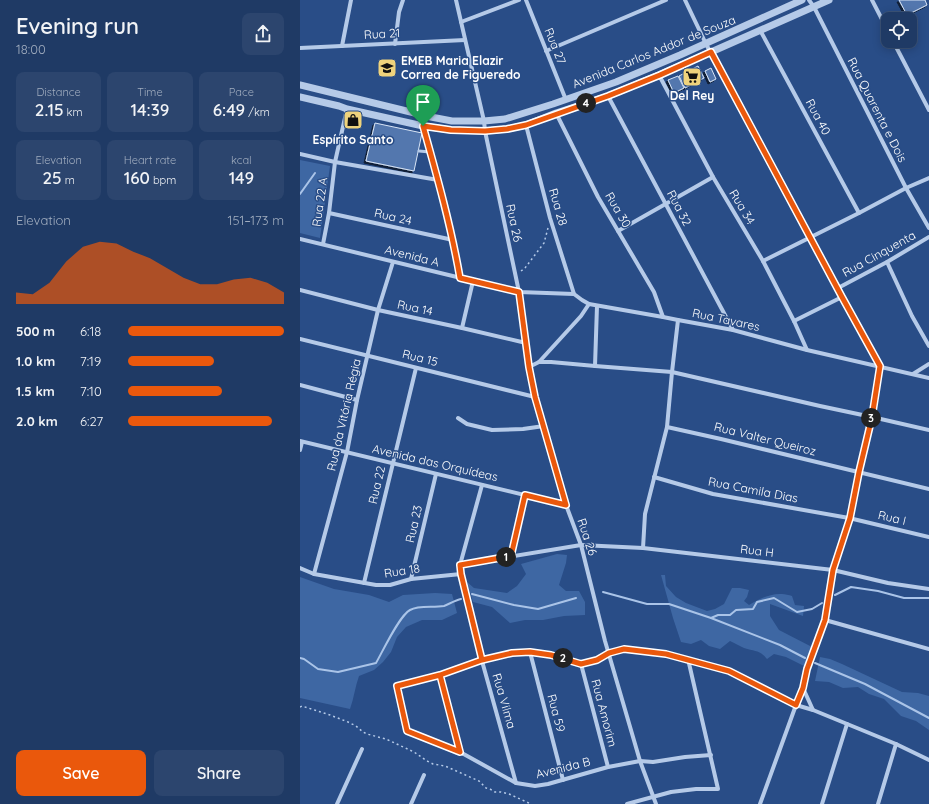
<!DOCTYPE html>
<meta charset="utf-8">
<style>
body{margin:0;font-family:Quicksand,sans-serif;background:#2c456e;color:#f1f3f6;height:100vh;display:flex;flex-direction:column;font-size:15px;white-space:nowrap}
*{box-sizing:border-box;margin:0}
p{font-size:13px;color:#a1adbf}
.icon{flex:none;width:22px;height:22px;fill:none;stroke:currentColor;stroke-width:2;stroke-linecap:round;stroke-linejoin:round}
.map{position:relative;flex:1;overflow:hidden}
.sheet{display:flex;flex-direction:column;background:#1f3a65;width:300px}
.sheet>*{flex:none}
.fabs{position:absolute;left:581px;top:12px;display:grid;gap:8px}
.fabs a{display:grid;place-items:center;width:36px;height:36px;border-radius:8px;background:#1f3a65;box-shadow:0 2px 10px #0003,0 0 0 1px #3c5479;font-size:20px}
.pin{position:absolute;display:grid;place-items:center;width:34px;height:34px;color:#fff;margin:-41px -17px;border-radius:50% 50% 50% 0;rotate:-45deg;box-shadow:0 0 4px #0007}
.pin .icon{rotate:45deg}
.km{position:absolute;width:20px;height:20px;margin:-10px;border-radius:50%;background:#222;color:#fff;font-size:11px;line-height:20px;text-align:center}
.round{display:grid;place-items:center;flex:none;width:42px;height:42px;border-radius:8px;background:#2c456e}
.summary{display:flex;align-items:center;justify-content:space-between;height:68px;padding:0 16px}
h1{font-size:22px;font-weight:600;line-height:30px}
.figures{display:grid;grid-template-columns:repeat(3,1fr);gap:6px;height:68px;padding:4px 16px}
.figures div{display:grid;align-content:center;border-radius:8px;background:#2c456e;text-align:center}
.figures b{font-size:17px;font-weight:600}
.figures small{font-size:11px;font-weight:400}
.figures p{font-size:11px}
.chart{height:112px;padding:8px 16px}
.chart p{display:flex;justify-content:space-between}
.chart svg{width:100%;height:72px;margin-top:4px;fill:#ea580c;opacity:.7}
.button{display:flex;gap:8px;margin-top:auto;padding:8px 16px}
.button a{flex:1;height:46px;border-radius:8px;background:#ea580c;color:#fff;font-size:16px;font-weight:600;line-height:46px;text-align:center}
.button a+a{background:#2c456e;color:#f1f3f6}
ul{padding:0 16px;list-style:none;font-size:13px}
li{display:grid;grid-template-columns:64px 48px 1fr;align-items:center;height:30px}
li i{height:10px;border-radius:5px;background:#ea580c}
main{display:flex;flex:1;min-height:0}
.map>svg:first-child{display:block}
</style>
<main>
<section class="sheet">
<div class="summary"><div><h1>Evening run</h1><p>18:00</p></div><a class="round"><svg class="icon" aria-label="share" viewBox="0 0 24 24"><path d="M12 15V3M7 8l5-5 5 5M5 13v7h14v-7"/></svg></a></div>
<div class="figures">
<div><p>Distance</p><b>2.15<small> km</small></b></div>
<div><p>Time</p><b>14:39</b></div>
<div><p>Pace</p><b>6:49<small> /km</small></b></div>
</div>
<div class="figures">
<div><p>Elevation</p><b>25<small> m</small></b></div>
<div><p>Heart rate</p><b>160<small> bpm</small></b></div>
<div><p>kcal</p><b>149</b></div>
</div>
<div class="chart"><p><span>Elevation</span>151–173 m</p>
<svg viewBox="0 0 160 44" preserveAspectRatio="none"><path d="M0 44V37L10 38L20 31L30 18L40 9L50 6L60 7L70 12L80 16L90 22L100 28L110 32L120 32L130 29L140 28L150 31L160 37V44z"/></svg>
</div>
<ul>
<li><b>500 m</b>6:18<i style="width:100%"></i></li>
<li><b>1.0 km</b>7:19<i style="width:55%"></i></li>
<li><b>1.5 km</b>7:10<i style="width:60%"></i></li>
<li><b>2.0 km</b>6:27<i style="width:92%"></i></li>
</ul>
<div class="button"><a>Save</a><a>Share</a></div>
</section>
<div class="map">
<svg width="629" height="804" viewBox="0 0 629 804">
<defs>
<filter id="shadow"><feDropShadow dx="-2" dy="2" stdDeviation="0" flood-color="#0009"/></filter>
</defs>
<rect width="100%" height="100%" fill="#294d87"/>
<g fill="#3e67a3">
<polygon points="0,160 30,166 20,238 0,233"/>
<polygon points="257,554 267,555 266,563 259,585 266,591 279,591 285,602 285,615 264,616 243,620 225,620 210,623 192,607 173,602 167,582 174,588 207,593 217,586 226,574 221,564"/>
<path d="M361 575H365L366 586 376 597 386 603 407 611 415 609 424 604 432 588H440L449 590 447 597 444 601 449 605C458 599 471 593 482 594 485 594 489 595 492 596L495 605 504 606 503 616 470 604V616L479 630 512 647 504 666 486 657 474 654 467 659C459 649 455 652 444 648 439 646 435 643 430 641L420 649 409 646 401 640 391 644 381 642 373 618Z"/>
<path d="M0 577 34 589 69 595 89 602 103 595 135 593 152 594 157 613 142 620H122L106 627 97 637 91 652 83 662 74 670 59 676C55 687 54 698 50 709L0 698Z"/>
<polygon points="520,657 530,659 542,664 602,692 618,693 629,696 629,730 616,721 601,716 584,699 569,694 558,687 543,688 529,682 515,681"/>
</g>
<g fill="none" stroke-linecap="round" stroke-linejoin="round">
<g stroke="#aac4e8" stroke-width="2">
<polyline points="0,194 15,173"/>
<polyline points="303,592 347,604 369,604 411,618 480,645 505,658"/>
<polyline points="172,594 214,605 238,609 276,598"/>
<polyline points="535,595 551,587 578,591 604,598 629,598"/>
<polyline points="411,618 418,615 430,615 436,610 453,609 457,602 474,598 497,612 512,609 522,603"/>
<path d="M0 658 4 659 18 669 38 672 76 663C83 651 99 616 110 610 119 605 133 608 144 606 147 605 156 600 161 599"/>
<polyline points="515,663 565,684 629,718"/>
</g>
</g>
<g fill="#5277ae" stroke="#d9e5f6" filter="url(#shadow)">
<polygon points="599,0 625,0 627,5 607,15"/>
<polygon points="398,66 404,78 385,88 379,76"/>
<polygon points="411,68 416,79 410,82 405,71"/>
<polygon points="378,76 384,88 374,93 368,80"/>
<polygon points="75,123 122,133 114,171 66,161"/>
</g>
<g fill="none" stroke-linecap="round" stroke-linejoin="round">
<g stroke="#b5cae8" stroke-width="1.5" stroke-dasharray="2 3" stroke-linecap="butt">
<polyline points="221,271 225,268 244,243 248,228"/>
<polyline points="0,707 2,706 30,715 48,722 56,726 63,732 67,734 86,739 114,752 127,761 133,764 145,766 179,781 186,788 190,789 195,792 201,792 209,794 231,804"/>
</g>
<polyline stroke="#b5cae8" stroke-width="3" points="119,151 130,152"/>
<g stroke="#b5cae8" stroke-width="4">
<polyline points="156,0 184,121 185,131 219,292 229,367 235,397 266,505 281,545 305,641 340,761 356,804"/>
<polyline points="226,0 266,100"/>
<polyline points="385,0 406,44 580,366 572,417 559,472 549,518 533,570 525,620 507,669 503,688 513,710"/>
<polyline points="509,0 514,7 606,188 629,228"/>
<polyline points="572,0 588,31"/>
<polyline points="161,22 219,0"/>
<polyline points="460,30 559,213"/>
<polyline points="593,41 629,110"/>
<polyline points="95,44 99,12 103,0"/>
<polyline points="42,46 51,0"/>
<polyline points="0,48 165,40"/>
<polyline points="246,51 366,0"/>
<polyline points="359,75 413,177 463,261 494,321 507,350"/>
<polyline points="308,96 433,330"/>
<polyline points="256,113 298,197 354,292 363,317"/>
<polyline points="226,125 250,218 274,294"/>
<path d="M123 126C137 176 151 227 160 278"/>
<polyline points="0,154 35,162 138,180"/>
<polyline points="29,213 153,240"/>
<polyline points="318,231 413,177"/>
<polyline points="0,239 219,292 274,294 282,300 289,304 363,317 378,320 433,330 507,350 629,378"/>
<polyline points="23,244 29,213 35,162 47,109"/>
<polyline points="463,261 559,213 606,188 629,178"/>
<polyline points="587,262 612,316 629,346"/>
<polyline points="538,288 587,262 629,237"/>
<polyline points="0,290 78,310 162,328 226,343"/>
<polyline points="494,321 542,297"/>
<polyline points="162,328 173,281"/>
<polyline points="0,339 235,397"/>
<polyline points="239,362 281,316 289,304"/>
<polyline points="295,366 297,306"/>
<polyline points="229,367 239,362 251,362 295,366 372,372 520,406 572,417 629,430"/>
<polyline points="613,374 629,364"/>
<polyline points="0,385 57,400"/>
<polyline points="158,418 167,424 192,430 223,429 244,426"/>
<polyline points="367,427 421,439 629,489"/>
<polyline points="0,441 266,505"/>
<polyline points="0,450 2,442"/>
<polyline points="354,477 413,494 549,518 629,537"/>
<polyline points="182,485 160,565 161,574 182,661 216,783"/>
<polyline points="343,548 345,514 367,427 372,372 378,320"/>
<polyline points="211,556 225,495"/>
<polyline points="160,565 281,545 343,548 533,570 588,583 629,589"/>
<polyline points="0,568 14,574 76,585 90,585 111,579 161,574"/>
<polyline points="14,574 47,452 57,400 78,310 93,262"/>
<polyline points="111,579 136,474"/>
<polyline points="64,583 116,368"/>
<polyline points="525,620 629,649"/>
<polyline points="230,652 263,780"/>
<polyline points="281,664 308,767"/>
<polyline points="140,675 160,752"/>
<polyline points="411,755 385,757 353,762 340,761 308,767 248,784 235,786 216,783 160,752 107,731 97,686 140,675 182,661 212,653 230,652 251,655 281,664 297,660 306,654 324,649 366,654 429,671 496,705 513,710 596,744 629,760"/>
<polyline points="37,804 62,749"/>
<polyline points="111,804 124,775"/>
<polyline points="327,804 371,792 396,789 418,789 388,659"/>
<polyline points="460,804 496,705 503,688"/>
<polyline points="522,804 547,724"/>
<polyline points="578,804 596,744"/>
</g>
<g stroke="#b5cae8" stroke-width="7">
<polyline points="0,85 131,117 152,121 184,121 205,119 253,104 316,82 380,55 502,0"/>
<polyline points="0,97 39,106 47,109 123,126 151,130 185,131 207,129 226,125 256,113 308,96 359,75 529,0"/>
</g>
</g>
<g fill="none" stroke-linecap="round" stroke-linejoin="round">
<defs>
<path id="route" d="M123 126C137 176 151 226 160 278L219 292 229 367 235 397 266 505 225 495 211 556 160 565 161 574 182 660 140 675 160 752 107 731 97 686 140 675 182 660 212 653 230 652 251 655 281 664 297 660 309 653 324 649 366 654 429 671 496 705 503 688 507 669 525 620 533 570 550 518 559 472 572 417 580 366 542 297 411 52 360 75 308 96 226 125 207 129 185 131 151 130 123 126"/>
</defs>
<use href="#route" stroke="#fff" stroke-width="8"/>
<use href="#route" stroke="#ea580c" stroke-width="5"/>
</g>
<defs>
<symbol id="school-square" viewBox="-11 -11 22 22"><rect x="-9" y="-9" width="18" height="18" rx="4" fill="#efd37c" stroke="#294d87"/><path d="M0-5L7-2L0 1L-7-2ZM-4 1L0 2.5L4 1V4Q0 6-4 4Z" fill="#111"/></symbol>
<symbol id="supermarket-square" viewBox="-11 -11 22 22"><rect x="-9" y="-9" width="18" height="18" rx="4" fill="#efd37c" stroke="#294d87"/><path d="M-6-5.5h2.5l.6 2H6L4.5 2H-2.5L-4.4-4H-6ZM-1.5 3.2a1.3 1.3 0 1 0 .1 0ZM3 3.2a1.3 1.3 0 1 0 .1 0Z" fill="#111"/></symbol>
<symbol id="shop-square" viewBox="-11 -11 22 22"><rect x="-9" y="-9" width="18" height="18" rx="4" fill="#efd37c" stroke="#294d87"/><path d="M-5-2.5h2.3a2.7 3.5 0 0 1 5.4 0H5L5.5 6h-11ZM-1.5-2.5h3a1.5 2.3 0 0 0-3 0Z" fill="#111"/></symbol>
</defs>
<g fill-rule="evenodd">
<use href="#school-square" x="76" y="57" width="22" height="22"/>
<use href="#supermarket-square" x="381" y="66" width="22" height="22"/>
<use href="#shop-square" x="42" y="109" width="22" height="22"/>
</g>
<g text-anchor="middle" stroke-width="3" stroke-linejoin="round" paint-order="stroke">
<g font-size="12" fill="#fff" stroke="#294d87">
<text transform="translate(82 34) rotate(-3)" y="4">Rua 21</text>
<text transform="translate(255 46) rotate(68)" y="4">Rua 27</text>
<text transform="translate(354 52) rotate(-22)" y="4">Avenida Carlos Addor de Souza</text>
<text transform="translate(577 110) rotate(63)" y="4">Rua Quarenta e Dois</text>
<text transform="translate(518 117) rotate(62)" y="4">Rua 40</text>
<text transform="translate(20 202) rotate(-82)" y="4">Rua 22 A</text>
<text transform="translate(258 207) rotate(74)" y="4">Rua 28</text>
<text transform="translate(442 207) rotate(59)" y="4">Rua 34</text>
<text transform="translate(379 208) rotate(62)" y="4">Rua 32</text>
<text transform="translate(318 210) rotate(60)" y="4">Rua 30</text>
<text transform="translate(93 217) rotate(13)" y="4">Rua 24</text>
<text transform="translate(214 223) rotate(78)" y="4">Rua 26</text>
<text transform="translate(579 254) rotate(-29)" y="4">Rua Cinquenta</text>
<text transform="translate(112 256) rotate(14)" y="4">Avenida A</text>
<text transform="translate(115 308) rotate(12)" y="4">Rua 14</text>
<text transform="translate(426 320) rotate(12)" y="4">Rua Tavares</text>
<text transform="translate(120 358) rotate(14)" y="4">Rua 15</text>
<text transform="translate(44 415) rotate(-77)" y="4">Rua da Vitória Régia</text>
<text transform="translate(465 439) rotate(14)" y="4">Rua Valter Queiroz</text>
<text transform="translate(135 463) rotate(13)" y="4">Avenida das Orquídeas</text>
<text transform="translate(77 485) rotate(-77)" y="4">Rua 22</text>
<text transform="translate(453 490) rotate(11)" y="4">Rua Camila Dias</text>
<text transform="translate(592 518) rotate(13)" y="4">Rua I</text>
<text transform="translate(114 524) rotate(-77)" y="4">Rua 23</text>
<text transform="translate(287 537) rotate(72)" y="4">Rua 26</text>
<text transform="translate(457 551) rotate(7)" y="4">Rua H</text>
<text transform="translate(102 571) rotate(-9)" y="4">Rua 18</text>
<text transform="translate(204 701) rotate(74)" y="4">Rua Vilma</text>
<text transform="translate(256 713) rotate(75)" y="4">Rua 59</text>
<text transform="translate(304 713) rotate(75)" y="4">Rua Amorim</text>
<text transform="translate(263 768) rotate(-14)" y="4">Avenida B</text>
</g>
<g font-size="12" font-weight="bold" fill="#fff" stroke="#294d87">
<text x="101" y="65" text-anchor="start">EMEB Maria Elazir<tspan x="101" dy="14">Correa de Figueredo</tspan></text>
<text x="392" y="100">Del Rey</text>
<text x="53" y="144">Espírito Santo</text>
</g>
</g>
</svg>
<div class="fabs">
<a><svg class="icon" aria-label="locate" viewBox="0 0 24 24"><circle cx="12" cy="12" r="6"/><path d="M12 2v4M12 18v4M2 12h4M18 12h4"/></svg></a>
</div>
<div class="pin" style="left:123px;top:126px;background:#1e9e55"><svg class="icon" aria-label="arrive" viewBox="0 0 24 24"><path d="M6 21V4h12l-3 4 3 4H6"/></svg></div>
<b class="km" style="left:206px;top:557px">1</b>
<b class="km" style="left:263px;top:658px">2</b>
<b class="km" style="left:571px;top:418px">3</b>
<b class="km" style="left:286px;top:103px">4</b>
</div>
</main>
